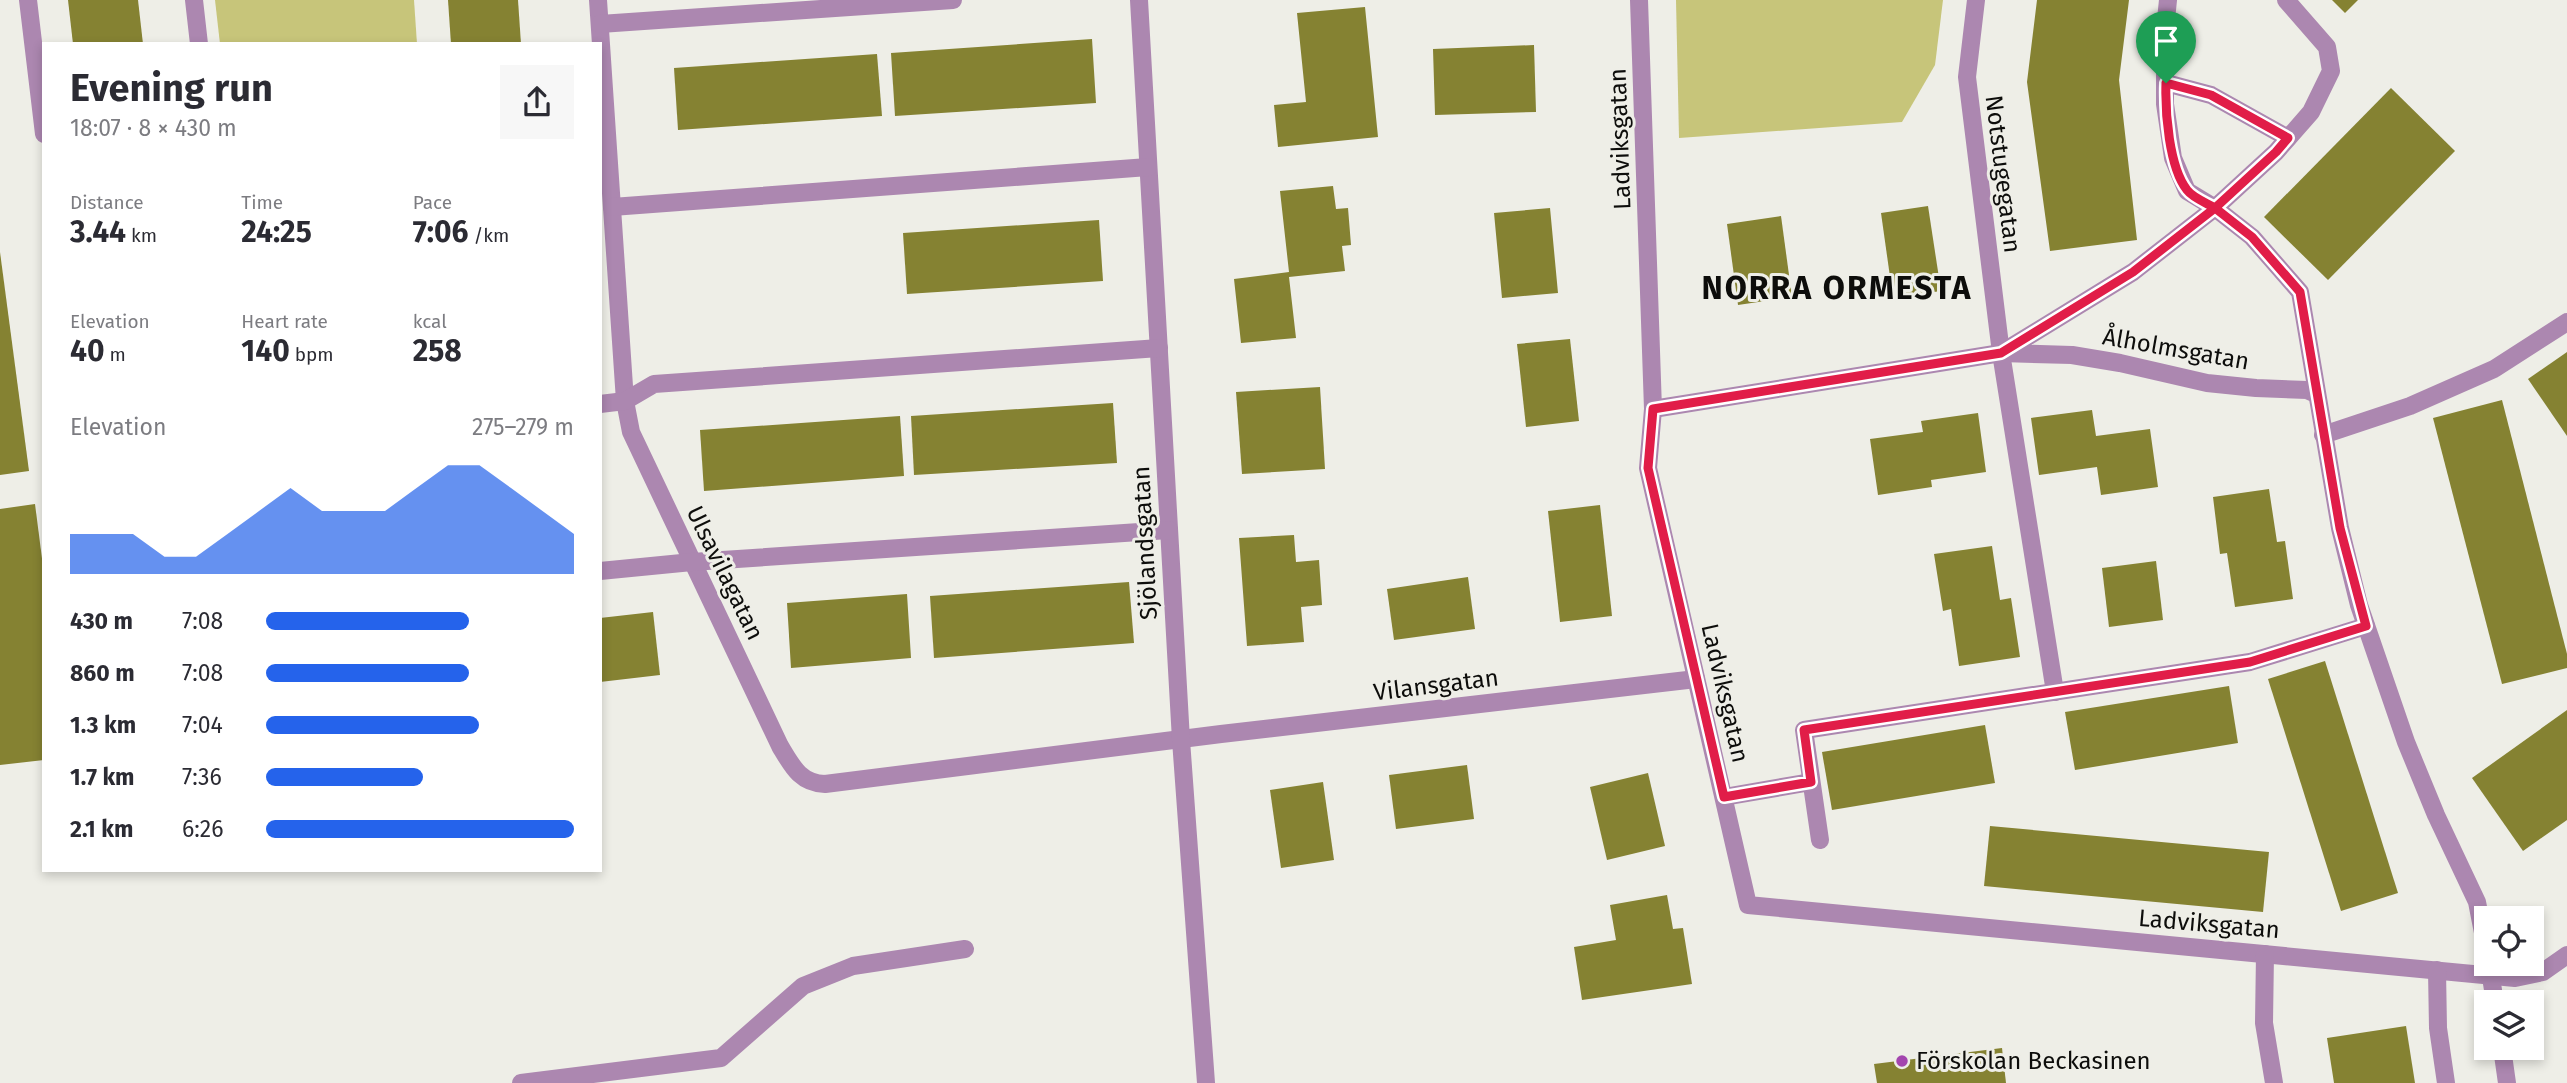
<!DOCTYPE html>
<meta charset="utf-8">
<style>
body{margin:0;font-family:"Fira Sans",sans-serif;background:#f7f7f7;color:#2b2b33;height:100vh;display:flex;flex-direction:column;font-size:26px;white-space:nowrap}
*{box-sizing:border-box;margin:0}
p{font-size:23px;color:#7c7c81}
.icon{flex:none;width:38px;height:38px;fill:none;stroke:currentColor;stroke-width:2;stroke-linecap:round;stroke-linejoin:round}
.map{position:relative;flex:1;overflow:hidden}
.details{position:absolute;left:42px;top:42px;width:560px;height:830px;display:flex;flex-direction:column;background:#fff;border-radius:0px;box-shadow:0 4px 10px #0003}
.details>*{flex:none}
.fabs{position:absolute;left:2474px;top:906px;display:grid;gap:14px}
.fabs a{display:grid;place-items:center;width:70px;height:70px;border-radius:0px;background:#fff;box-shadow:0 4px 10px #0003;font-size:35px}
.pin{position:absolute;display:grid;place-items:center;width:60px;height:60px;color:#fff;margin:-72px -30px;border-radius:50% 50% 50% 0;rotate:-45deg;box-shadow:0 0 7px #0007}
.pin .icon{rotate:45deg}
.round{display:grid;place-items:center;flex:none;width:74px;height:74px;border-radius:0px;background:#f7f7f7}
.headline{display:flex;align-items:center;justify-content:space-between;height:119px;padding:0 28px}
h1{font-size:38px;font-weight:700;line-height:52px}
.figures{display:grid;grid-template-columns:repeat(3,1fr);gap:10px;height:119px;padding:7px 28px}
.figures div{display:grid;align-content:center}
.figures b{font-size:30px;font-weight:700}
.figures small{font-size:19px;font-weight:400}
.figures p{font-size:19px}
.chart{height:196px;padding:14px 28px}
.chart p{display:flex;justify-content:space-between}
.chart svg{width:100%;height:126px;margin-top:7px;fill:#2563eb;opacity:.7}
ul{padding:0 28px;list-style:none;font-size:23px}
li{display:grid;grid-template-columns:112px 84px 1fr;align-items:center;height:52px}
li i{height:18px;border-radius:9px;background:#2563eb}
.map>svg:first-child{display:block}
</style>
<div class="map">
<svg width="2567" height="1083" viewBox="0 0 2567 1083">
<rect width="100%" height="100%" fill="#eeeee7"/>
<g fill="#c7c57a">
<polygon points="215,0 414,0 417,44 220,44"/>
<polygon points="1676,0 1943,0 1935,65 1902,122 1679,138"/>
</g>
<g fill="#858232">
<polygon points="68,0 138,0 143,44 73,44"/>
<polygon points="448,0 518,0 521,44 451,44"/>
<polygon points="2037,0 2129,0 2119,80 2137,240 2050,251 2027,82"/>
<polygon points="2332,0 2358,0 2345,13"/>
<polygon points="1365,7 1378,137 1278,147 1274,105 1306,102 1297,13"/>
<polygon points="1092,39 1096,103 895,116 891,53"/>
<polygon points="1534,45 1536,112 1435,115 1433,49"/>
<polygon points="877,54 882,116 678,130 674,68"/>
<polygon points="2391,88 2455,151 2328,280 2264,217"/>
<polygon points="1333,186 1336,209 1348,208 1351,245 1342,246 1345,271 1289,277 1296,338 1241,343 1234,279 1289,272 1280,191"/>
<polygon points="1928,206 1941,291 1893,298 1881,213"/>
<polygon points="1550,208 1558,293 1502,298 1494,213"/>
<polygon points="1781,216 1792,297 1738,305 1727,224"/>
<polygon points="1099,220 1103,281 907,294 903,233"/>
<polygon points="0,252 29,471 0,475"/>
<polygon points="1570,339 1579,421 1526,427 1517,344"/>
<polygon points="2567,352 2567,436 2528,379"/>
<polygon points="1320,387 1325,469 1242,474 1236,392"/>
<polygon points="2502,400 2567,654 2567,668 2502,684 2433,418"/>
<polygon points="1113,403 1117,463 914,475 911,416"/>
<polygon points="2092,410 2096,436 2150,429 2158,487 2101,495 2097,467 2039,475 2031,418"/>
<polygon points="1978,413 1986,472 1931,480 1932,487 1878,495 1870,439 1923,432 1921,421"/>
<polygon points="900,416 904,476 704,491 700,430"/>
<polygon points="2269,489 2277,542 2285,541 2293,599 2235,607 2227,553 2220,554 2213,497"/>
<polygon points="35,504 44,574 44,760 0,765 0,509"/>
<polygon points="1600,505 1612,616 1560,622 1548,511"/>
<polygon points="1294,535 1296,562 1319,560 1322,605 1301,607 1304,642 1247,646 1239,538"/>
<polygon points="1992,546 2000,600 2011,598 2020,657 1959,666 1951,609 1943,611 1934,554"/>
<polygon points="2156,561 2163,620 2109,627 2102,568"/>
<polygon points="1468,577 1475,629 1394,640 1387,589"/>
<polygon points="1129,582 1134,643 934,658 930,596"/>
<polygon points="907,594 911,658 791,668 787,603"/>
<polygon points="653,612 660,675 600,682 600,618"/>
<polygon points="2325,661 2398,893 2341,911 2268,679"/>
<polygon points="2229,686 2238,743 2075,770 2065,712"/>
<polygon points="2567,710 2567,820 2523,851 2472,778"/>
<polygon points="1985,725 1995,783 1832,810 1822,752"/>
<polygon points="1467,765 1474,819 1396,829 1389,775"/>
<polygon points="1648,773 1665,846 1607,860 1590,787"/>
<polygon points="1323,782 1334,860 1281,868 1270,790"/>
<polygon points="1990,826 2269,852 2263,912 1984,886"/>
<polygon points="1667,895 1673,929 1683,928 1692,984 1582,1000 1574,947 1616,940 1610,905"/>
<polygon points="2406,1026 2415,1083 2334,1083 2327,1038"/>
<polygon points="2002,1048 2006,1083 1877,1083 1874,1064"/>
</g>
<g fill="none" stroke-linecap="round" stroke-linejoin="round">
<g stroke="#ac87b0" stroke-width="18">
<polyline points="28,0 44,134"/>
<polyline points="194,0 199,44"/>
<path d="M598 0 625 401 631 432 780 746C792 766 800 783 825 784L1221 734 1696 679"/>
<polyline points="1139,0 1181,740 1206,1083"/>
<polyline points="1639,0 1653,409 1648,468 1748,905 2515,978 2543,972 2567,955"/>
<polyline points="1976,0 1967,77 2001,353 2055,692"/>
<polyline points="2168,0 2165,29 2165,104 2173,158 2187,191 2215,208 2252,237 2300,292 2340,528 2359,605 2406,742 2436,815 2477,902 2487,953"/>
<polyline points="600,24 953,0"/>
<polyline points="2166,83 2211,95 2288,138"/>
<polyline points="612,207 1148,167"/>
<polyline points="2001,353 2133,272 2215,208 2276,152 2311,112 2331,71 2327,47 2286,0"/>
<polyline points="600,404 625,401 654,384 1159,348"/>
<polyline points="1653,409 2001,353 2072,355 2120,363 2207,383 2256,388 2307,390 2316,394"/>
<polyline points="2323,435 2410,406 2494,369 2567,322"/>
<polyline points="600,571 692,562 1169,530"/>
<polyline points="1724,797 1811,782"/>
<polyline points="1820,840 1804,730 2250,662 2366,626"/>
<polyline points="2265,954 2264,1023 2274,1083"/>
<polyline points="2489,964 2495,1003"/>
<polyline points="2437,970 2438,1028 2446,1083"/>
<polyline points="2502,1048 2507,1083"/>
<polyline points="521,1083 721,1058 803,986 853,966 965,949"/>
</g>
</g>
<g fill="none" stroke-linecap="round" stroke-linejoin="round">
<defs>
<path id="route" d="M2166 83C2165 112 2169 167 2187 190 2193 198 2207 203 2215 208L2133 272 2001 353 1653 409 1648 468 1724 797 1811 782 1804 730 2250 662 2366 626 2340 528 2300 292 2252 237 2215 208 2276 152 2288 138 2211 95 2166 83"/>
</defs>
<use href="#route" stroke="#fff" stroke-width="14"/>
<use href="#route" stroke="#e11d48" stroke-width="9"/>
</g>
<circle fill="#a345ae" stroke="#eeeee7" stroke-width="2.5" cx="1902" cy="1061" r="7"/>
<g text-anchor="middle" stroke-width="6" stroke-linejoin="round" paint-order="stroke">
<g font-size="24" fill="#0d0d0b" stroke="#eeeee7">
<text transform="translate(1620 139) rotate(-92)" y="8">Ladviksgatan</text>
<text transform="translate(2003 174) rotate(83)" y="8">Notstugegatan</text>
<text transform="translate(2176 349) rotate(10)" y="8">Ålholmsgatan</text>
<text transform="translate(1145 543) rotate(-93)" y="8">Sjölandsgatan</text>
<text transform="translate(725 573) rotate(64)" y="8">Ulsavilagatan</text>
<text transform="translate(1436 685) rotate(-7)" y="8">Vilansgatan</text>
<text transform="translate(1725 693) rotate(77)" y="8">Ladviksgatan</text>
<text transform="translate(2209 924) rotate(5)" y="8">Ladviksgatan</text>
</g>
<g font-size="24" fill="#0d0d0b" stroke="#eeeee7" text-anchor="start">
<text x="1916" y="1069">Förskolan Beckasinen</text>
</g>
<g font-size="32" font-weight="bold" letter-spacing="2" fill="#0d0d0b" stroke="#eeeee7">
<text x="1837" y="299">NORRA ORMESTA</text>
</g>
</g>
</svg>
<div class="fabs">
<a><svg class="icon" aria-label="locate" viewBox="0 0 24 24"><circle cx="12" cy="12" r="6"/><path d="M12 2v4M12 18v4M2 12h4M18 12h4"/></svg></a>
<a><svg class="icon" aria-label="layers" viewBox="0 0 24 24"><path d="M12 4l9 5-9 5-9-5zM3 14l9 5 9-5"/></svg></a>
</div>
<div class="pin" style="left:2166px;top:83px;background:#1e9e55"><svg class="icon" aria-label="arrive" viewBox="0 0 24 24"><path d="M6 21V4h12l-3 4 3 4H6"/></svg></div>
<section class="details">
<div class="headline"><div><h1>Evening run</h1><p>18:07 · 8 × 430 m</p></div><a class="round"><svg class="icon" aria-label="share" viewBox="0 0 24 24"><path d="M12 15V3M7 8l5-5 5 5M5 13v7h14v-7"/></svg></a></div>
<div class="figures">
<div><p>Distance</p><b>3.44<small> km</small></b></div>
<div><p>Time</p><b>24:25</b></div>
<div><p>Pace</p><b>7:06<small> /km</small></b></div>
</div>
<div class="figures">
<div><p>Elevation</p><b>40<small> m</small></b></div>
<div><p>Heart rate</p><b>140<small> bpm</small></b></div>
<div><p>kcal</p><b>258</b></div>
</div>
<div class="chart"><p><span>Elevation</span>275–279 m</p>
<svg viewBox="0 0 160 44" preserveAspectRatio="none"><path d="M0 44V30L10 30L20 30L30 38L40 38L50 30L60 22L70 14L80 22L90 22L100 22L110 14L120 6L130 6L140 14L150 22L160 30V44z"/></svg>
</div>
<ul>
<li><b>430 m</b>7:08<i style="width:66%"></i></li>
<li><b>860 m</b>7:08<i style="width:66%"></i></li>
<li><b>1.3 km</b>7:04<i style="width:69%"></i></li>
<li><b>1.7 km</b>7:36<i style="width:51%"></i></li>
<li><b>2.1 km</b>6:26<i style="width:100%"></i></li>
</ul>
</section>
</div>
